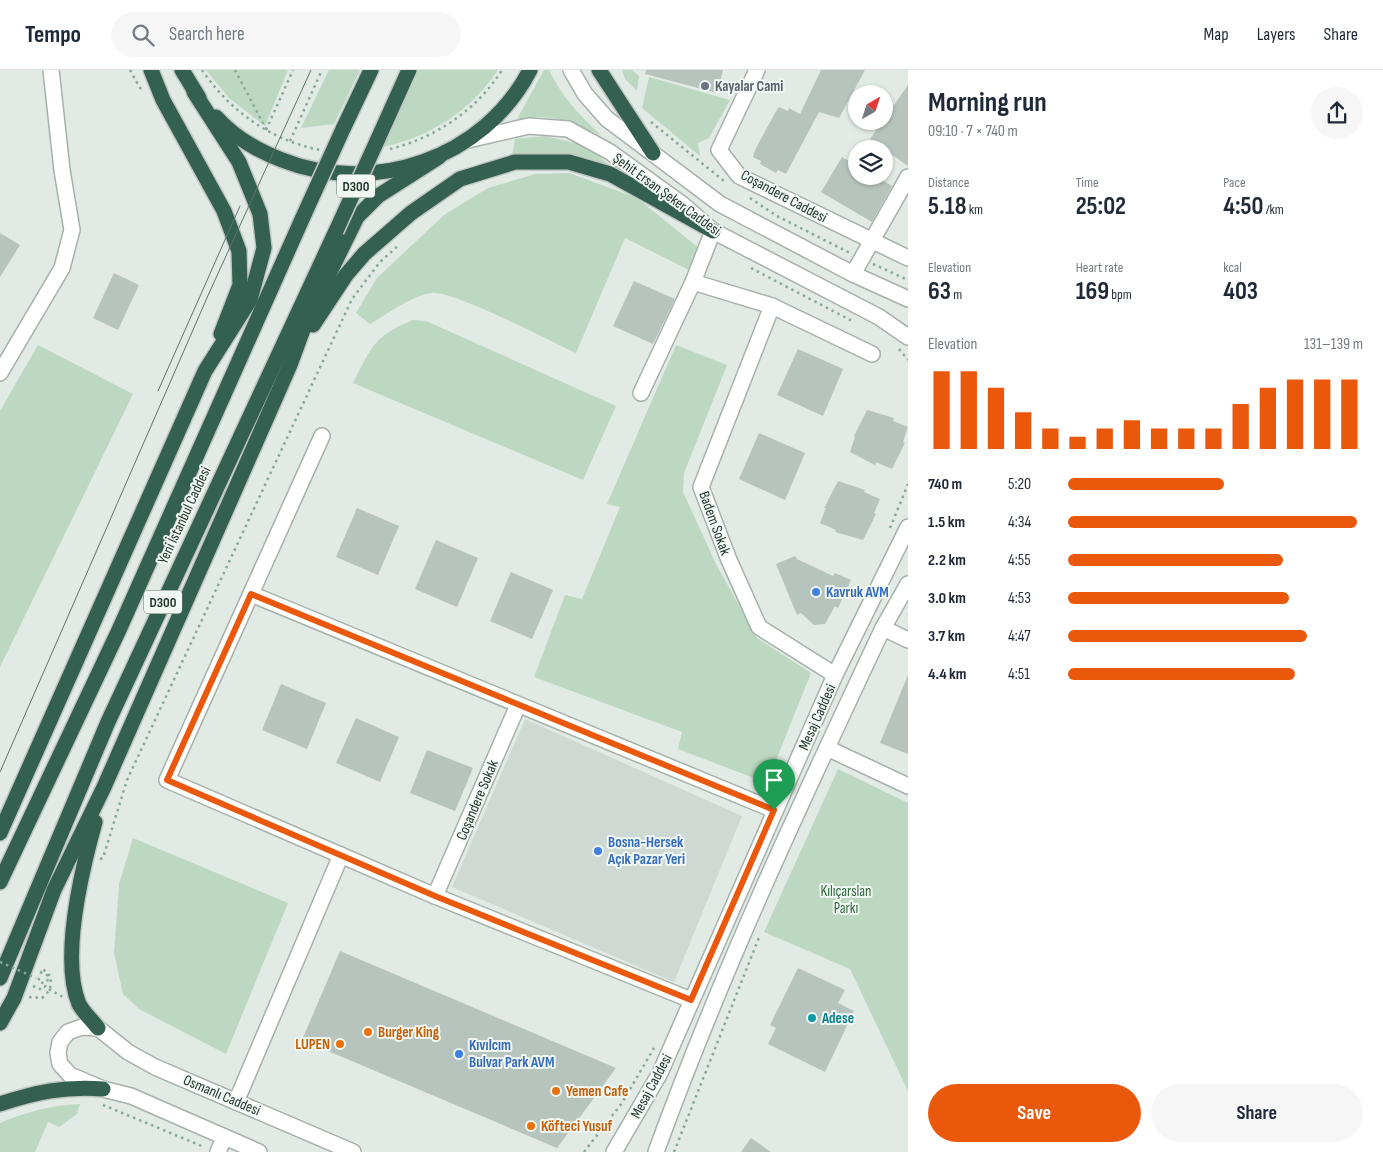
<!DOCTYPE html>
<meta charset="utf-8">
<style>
body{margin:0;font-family:"Sofia Sans Condensed",sans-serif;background:#f6f6f7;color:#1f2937;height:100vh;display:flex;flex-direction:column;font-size:19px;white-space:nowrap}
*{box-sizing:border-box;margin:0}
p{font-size:16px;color:#747a83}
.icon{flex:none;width:28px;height:28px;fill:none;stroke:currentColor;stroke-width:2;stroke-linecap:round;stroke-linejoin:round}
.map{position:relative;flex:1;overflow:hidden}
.details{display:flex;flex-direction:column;background:#fff;width:475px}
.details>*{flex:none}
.needle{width:32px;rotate:39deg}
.buttons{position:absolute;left:848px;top:15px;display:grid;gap:10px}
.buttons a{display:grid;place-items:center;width:45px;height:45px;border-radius:50%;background:#fff;box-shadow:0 1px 4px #0004;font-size:25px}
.pin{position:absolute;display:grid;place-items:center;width:42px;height:42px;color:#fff;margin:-51px -21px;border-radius:50% 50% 50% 0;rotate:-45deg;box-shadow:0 0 5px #0007}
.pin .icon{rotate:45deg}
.round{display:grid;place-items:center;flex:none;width:52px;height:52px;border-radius:26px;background:#f6f6f7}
.head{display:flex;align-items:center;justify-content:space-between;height:85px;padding:0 20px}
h1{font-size:28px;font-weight:700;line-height:38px}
.metrics{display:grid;grid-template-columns:repeat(3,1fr);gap:8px;height:85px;padding:5px 20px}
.metrics div{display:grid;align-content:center}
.metrics b{font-size:25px;font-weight:700}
.metrics small{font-size:14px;font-weight:400}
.metrics p{font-size:14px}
.chart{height:140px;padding:10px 20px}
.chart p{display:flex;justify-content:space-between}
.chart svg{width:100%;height:90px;margin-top:5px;stroke:#ea580c;stroke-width:6}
.button{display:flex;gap:10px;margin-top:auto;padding:10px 20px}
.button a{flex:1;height:58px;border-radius:30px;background:#ea580c;color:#fff;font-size:20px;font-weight:700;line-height:58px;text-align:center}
.button a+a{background:#f6f6f7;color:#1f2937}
ul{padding:0 20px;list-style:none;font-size:16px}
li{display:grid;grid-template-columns:80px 60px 1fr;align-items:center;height:38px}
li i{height:12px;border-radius:6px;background:#ea580c}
header{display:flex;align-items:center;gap:30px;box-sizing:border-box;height:70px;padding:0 25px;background:#fff;border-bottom:1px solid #e0e1e3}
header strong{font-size:24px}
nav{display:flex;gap:28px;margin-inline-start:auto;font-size:18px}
.search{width:350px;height:45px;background:#f6f6f7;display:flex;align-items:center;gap:12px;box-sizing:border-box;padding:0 18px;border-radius:28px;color:#747a83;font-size:19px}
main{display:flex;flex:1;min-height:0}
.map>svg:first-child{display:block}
</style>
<header>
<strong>Tempo</strong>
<div class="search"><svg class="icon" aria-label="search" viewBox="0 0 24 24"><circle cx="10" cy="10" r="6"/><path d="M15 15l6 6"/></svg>Search here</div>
<nav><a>Map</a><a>Layers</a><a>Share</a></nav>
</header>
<main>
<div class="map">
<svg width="908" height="1082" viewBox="0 0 908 1082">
<rect width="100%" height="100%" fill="#e1eae4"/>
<polygon fill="#cfd9d3" points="525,649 742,746 674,912 452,817"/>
<g fill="#bdd8c0">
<polygon points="206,0 288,0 265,56 229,28"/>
<polygon points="329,0 360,0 334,54 301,58"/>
<path d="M419 0H498C470 41 431 67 382 77Z"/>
<path d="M544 0H549C562 27 580 46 602 66 574 54 547 40 516 51Z"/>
<polygon points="622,0 632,0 639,6 637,21 625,9"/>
<polygon points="649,7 730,30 709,68 698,73 700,86 642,38"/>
<path d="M545 66 584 75 616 100C582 83 549 84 512 86L515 69Z"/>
<path d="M569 103 637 128 699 178 689 200 625 168 576 283C553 272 450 219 431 223 409 227 389 243 370 254L356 243 377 208 444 145 488 118 535 104Z"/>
<path d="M413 250 426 251 616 336 583 410 353 313C372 277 373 266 413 250Z"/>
<polygon points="38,275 133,324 0,597 0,341"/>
<polygon points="676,275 727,295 684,403 683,422 716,494 757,568 811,603 767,713 678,679 682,662 534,607 565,525 582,529 620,437 607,434"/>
<polygon points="838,699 908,733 908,1021 850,899 764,862"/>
<polygon points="133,768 288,833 226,984 139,939 123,924 114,883 119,814"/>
<path d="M80 1034 77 1044 59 1057 48 1052 35 1082H0V1053C26 1042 52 1035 80 1034Z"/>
</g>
<g fill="#b7c4bd">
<polygon points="646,0 723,0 717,23 645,4"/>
<polygon points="821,0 865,0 839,48 819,42 786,104 778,100 776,103 760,94 761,91 753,87 755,80 775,43 779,37 788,41 789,38 800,44"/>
<polygon points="908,15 908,96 870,69"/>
<polygon points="842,87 856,95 856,106 876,106 892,116 872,152 821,122"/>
<polygon points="0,163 20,175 0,207"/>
<polygon points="114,203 139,215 118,260 93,248"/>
<polygon points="634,211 675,229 653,274 613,256"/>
<polygon points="798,279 843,299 823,346 777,325"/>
<polygon points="867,340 894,348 893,351 908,357 903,372 905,373 892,399 876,392 875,395 850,382 855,367 854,366"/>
<polygon points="759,363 805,383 785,430 739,409"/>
<polygon points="838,411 865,420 864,422 880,429 874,443 876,444 863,470 835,462 836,460 820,453 826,438 824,438"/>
<polygon points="357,438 399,456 378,505 336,487"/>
<polygon points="436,470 478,488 457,537 415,519"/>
<polygon points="795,486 797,489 833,506 835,503 851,510 838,538 835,536 825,554 814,555 801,543 797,545 776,494"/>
<polygon points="511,502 553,520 532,569 490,551"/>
<polygon points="908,605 908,684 880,673"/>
<polygon points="281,614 326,633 307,679 262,660"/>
<polygon points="356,648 399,667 380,712 336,693"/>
<polygon points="427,680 473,698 455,741 410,723"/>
<polygon points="340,881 616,998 557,1078 302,970"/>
<polygon points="798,898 845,920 838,933 854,941 825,1002 768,974 776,958 770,955"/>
<polygon points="751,1068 771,1082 741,1082"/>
</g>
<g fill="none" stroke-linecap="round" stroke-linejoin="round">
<defs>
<g id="minor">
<polyline points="571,0 585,24 607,49 720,134 853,204 908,229"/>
<polyline points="757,0 719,80 739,106 908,188"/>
<polyline points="468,70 529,56 568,59 610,82 682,134 713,161 879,247 908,267"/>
<polyline points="713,161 693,212 772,236 872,284"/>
<polyline points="853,204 908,107"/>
<polyline points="772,236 701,417 729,490 759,557 835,605"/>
<polyline points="0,303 62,198 72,160 62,100 51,0"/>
<polyline points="641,323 693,212"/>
<polyline points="322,366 167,710 435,826 691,930"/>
<polyline points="251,524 774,740"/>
<polyline points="883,558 908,570"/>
<polyline points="827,678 908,716"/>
<polyline points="435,826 518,635"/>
<polyline points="236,1032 341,785"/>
<polyline points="218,1082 224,1068"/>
<polyline points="259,1082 131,1026 103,1019 70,1005 60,994 58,983 60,972 68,962 82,957 98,958 128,982 155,997 353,1082"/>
<polyline points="614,1082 660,1003 835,605 908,457"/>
<path d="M656 1082C721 903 802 730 883 558L908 514"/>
</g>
<g id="highway">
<polyline points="151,0 163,30 224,141 239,181 240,215 221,264"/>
<polyline points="182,0 199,28"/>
<polyline points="599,0 653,83"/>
<path d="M216 47C234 67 258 81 282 90 373 126 484 89 530 0"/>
<polyline points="343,59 371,0"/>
<polyline points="377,71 409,0"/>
<polyline points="313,255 346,205 364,184 411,143 460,109 515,92 569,92 610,104 713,161"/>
<path d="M95 752C82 799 60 888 79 934 83 942 92 950 98 958"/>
<polyline points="0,763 205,301 250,230 264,178 260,144 239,92 194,22"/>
<polyline points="0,812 119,560 303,147"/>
<polyline points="0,908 108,652 336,161"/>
<polyline points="0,953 14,928 54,820 104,717 290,295 307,249 357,147 378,126 439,87"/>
<path d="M0 1034C36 1022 65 1016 103 1019"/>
</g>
</defs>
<use href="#minor" stroke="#a5b1aa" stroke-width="18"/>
<use href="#highway" stroke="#c2c7c5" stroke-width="18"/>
<g stroke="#86a998" stroke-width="2.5" stroke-dasharray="2.5 4" stroke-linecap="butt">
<polyline points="130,0 140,18 143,19"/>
<path d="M202 0C230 41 270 70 320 80"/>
<polyline points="235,0 266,59"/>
<polyline points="651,52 724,111"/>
<polyline points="266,60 293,0"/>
<polyline points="290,71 322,0"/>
<path d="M390 79C435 68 477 40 502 0"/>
<polyline points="750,128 777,146 850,183"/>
<polyline points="873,194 908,210"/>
<polyline points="751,198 854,252"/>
<polyline points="899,279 908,290"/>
<polyline points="890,458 908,414"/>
<polyline points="100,789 103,788 127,710 352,229 380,192 400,174"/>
<polyline points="40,902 49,906 45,917 63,927"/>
<polyline points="33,916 40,919 43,911 36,908"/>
<polyline points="29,927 42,928 50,920 51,907 41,897"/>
<polyline points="103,1035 204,1077"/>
<polyline points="584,1082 622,1033 654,978"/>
<polyline points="674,1082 760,865"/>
</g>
<use href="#minor" stroke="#fff" stroke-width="15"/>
<use href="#highway" stroke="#336050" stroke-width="15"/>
<g stroke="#5e746a" stroke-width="1">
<polyline points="158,321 240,136"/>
<polyline points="0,702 210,221 311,0"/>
</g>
<defs>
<g id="highway-bridge">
<polyline points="303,147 343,59"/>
<polyline points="336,161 377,71"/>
</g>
</defs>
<use href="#highway-bridge" stroke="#c2c7c5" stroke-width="18" stroke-linecap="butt"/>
<polyline stroke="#86a998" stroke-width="2.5" stroke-dasharray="2.5 4" stroke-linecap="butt" points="0,892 36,908"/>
<use href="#highway-bridge" stroke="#336050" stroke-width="15"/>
</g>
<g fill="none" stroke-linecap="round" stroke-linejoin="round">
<defs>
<polygon id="route" points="251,524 774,740 691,930 435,826 167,710"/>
</defs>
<use href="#route" stroke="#fff" stroke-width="10"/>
<use href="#route" stroke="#ea580c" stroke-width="6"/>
</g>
<circle fill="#6b7280" stroke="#f1f7f3" stroke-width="2" cx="705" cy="16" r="5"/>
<g fill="#3f7fe0" stroke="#f1f7f3" stroke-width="2">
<circle cx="816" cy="522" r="5"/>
<circle cx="598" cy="781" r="5"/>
<circle cx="459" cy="984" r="5"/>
</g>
<circle fill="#0f9aa8" stroke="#f1f7f3" stroke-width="2" cx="812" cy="948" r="5"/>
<g fill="#e8710a" stroke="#f1f7f3" stroke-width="2">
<circle cx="368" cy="962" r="5"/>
<circle cx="340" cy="974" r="5"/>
<circle cx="556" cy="1021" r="5"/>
<circle cx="531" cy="1056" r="5"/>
</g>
<g text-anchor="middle" stroke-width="4" stroke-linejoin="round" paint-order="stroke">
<g fill="#f1f7f3" stroke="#62716a" stroke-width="1">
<rect x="337" y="104.5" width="38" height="23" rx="4"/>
<rect x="144" y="520.5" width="38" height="23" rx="4"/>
</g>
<g font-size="14" font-weight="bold" fill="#24382f">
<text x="356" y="121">D300</text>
<text x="163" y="537">D300</text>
</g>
<g font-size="15" font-weight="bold" fill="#5b616d" stroke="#f1f7f3" text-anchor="start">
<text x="715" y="21">Kayalar Cami</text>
</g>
<g font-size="15" fill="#24382f" stroke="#f1f7f3">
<text transform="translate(667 124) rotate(36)" y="5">Şehit Ersan Şeker Caddesi</text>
<text transform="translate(784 126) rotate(28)" y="5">Coşandere Caddesi</text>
<text transform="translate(184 445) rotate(-65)" y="5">Yeni İstanbul Caddesi</text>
<text transform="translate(715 453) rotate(70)" y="5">Badem Sokak</text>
<text transform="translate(817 647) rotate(-66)" y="5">Mesaj Caddesi</text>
<text transform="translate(477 730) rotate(-67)" y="5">Coşandere Sokak</text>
<text transform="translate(651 1016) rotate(-62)" y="5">Mesaj Caddesi</text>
<text transform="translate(222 1025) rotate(23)" y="5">Osmanlı Caddesi</text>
</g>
<g font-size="15" font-weight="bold" fill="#366cbe" stroke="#f1f7f3" text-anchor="start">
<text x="826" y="527">Kavruk AVM</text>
<text x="608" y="777">Bosna-Hersek<tspan x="608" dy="17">Açık Pazar Yeri</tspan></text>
<text x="469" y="980">Kıvılcım<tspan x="469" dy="17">Bulvar Park AVM</tspan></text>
</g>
<g font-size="15" fill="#33693f" stroke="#f1f7f3">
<text x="846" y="826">Kılıçarslan<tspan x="846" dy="17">Parkı</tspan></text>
</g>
<g font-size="15" font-weight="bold" fill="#0d838f" stroke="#f1f7f3" text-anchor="start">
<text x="822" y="953">Adese</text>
</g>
<g font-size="15" font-weight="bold" fill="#c56008" stroke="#f1f7f3" text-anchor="start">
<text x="378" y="967">Burger King</text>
<text x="330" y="979" text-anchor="end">LUPEN</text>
<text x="566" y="1026">Yemen Cafe</text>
<text x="541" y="1061">Köfteci Yusuf</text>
</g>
</g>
</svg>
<div class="buttons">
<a><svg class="needle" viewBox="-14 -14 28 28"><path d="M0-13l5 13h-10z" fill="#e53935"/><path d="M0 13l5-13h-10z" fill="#747a83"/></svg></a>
<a><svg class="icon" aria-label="layers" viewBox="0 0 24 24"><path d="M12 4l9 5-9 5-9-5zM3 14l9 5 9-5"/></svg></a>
</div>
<div class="pin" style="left:774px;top:740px;background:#1e9e55"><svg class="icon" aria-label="arrive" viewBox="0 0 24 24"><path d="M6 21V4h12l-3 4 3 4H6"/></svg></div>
</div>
<section class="details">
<div class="head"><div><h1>Morning run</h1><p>09:10 · 7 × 740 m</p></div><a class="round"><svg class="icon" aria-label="share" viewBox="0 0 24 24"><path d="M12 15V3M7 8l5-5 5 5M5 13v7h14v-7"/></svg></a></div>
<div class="metrics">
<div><p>Distance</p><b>5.18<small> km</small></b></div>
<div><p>Time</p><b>25:02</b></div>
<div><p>Pace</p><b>4:50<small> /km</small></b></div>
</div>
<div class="metrics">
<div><p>Elevation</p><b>63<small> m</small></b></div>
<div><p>Heart rate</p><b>169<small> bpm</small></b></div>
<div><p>kcal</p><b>403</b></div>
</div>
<div class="chart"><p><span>Elevation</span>131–139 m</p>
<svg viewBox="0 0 160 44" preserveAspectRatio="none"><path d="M5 44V6M15 44V6M25 44V14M35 44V26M45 44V34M55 44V38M65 44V34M75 44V30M85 44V34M95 44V34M105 44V34M115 44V22M125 44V14M135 44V10M145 44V10M155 44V10"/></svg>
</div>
<ul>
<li><b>740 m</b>5:20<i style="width:53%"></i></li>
<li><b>1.5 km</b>4:34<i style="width:98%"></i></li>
<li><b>2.2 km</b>4:55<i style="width:73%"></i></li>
<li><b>3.0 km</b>4:53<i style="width:75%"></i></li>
<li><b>3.7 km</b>4:47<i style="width:81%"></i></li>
<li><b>4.4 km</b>4:51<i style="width:77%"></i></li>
</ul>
<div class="button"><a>Save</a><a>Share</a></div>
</section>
</main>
